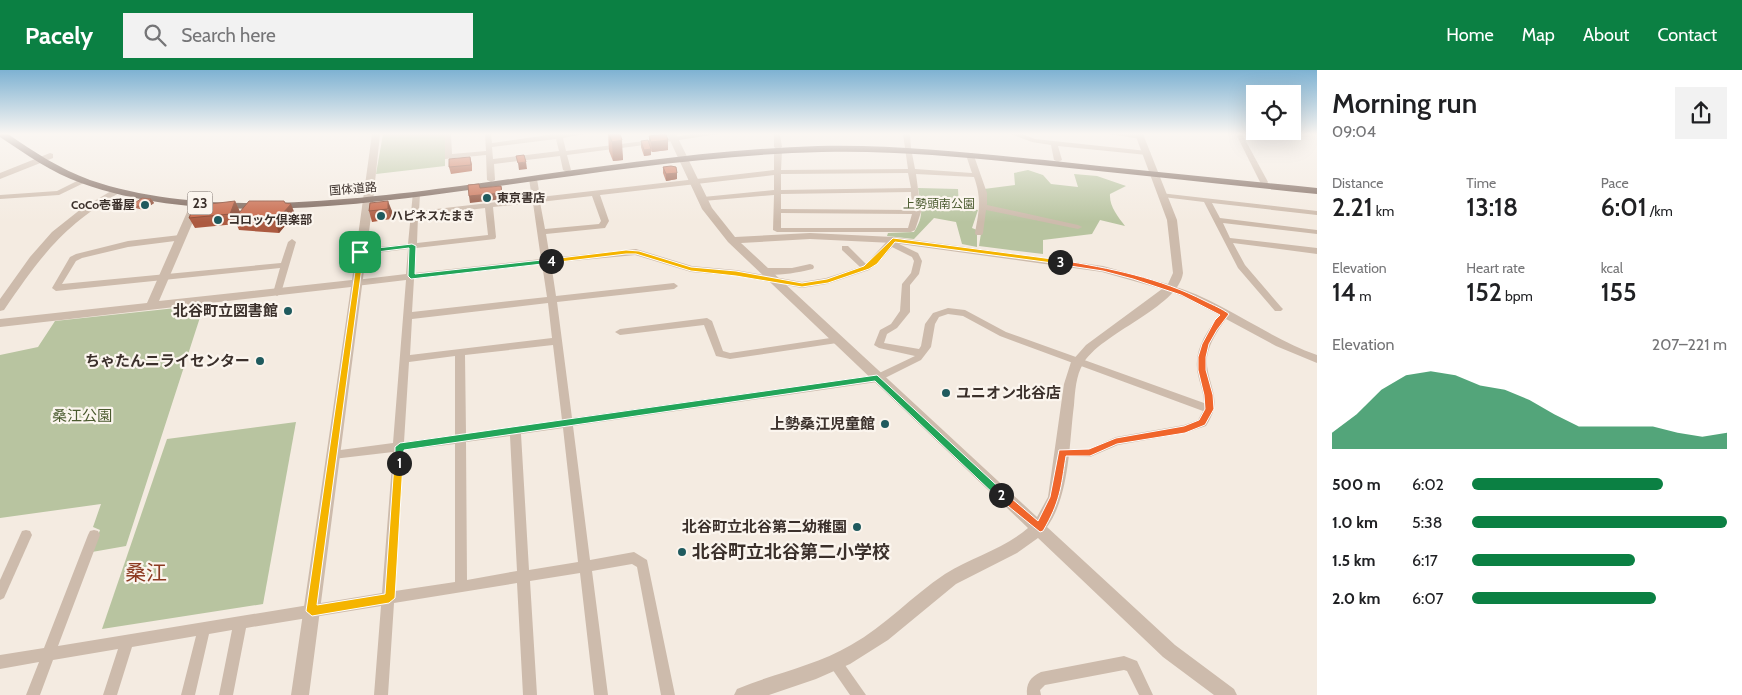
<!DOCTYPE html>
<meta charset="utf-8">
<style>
body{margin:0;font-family:Cabin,"Noto Sans JP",sans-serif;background:#f2f2f2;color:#202124;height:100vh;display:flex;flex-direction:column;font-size:19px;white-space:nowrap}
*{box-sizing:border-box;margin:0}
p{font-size:16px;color:#757577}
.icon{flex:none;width:28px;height:28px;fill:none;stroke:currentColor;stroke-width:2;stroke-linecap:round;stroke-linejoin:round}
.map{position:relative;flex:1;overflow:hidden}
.drawer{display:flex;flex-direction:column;background:#fff;width:425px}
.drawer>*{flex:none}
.controls{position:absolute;left:1246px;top:15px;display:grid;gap:10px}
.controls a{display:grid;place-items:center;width:55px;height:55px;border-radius:0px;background:#fff;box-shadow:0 5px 20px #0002;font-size:25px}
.pin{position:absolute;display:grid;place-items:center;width:42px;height:42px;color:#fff;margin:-21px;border-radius:10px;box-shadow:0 2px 8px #0006}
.km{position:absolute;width:25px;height:25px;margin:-12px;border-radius:50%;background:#222;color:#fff;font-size:14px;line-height:25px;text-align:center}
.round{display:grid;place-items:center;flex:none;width:52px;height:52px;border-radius:0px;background:#f2f2f2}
.overview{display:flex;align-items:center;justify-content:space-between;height:85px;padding:0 15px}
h1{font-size:28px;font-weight:600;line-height:38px}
.metrics{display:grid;grid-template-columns:repeat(3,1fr);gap:8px;height:85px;padding:5px 15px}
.metrics div{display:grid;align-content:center}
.metrics b{font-size:25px;font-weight:600}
.metrics small{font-size:14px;font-weight:400}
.metrics p{font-size:14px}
.chart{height:140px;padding:10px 15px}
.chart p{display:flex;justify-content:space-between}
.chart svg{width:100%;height:90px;margin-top:5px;fill:#0b8043;opacity:.7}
ul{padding:0 15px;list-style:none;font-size:16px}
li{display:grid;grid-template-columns:80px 60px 1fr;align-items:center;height:38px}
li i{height:12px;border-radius:6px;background:#0b8043}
header{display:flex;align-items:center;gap:30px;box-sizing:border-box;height:70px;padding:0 25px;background:#0b8043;color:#fff}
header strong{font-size:24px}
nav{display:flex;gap:28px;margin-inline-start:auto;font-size:18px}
.search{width:350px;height:45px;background:#f2f2f2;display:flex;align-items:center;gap:12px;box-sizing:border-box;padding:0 18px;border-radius:0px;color:#757577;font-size:19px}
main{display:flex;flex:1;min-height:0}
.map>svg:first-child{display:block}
</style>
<header>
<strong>Pacely</strong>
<div class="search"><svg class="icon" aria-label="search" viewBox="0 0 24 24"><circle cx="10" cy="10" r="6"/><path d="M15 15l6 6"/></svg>Search here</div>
<nav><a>Home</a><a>Map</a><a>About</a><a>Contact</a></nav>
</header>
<main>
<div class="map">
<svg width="1317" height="625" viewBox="0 0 1317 625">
<rect width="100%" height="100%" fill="#f4ebe1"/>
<g fill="#b8c4a0">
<polygon points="383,64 445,64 445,96 376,104"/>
<path d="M1028 100 1043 105 1051 114 1078 117 1074 104 1097 106 1126 116 1110 124C1109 136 1118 147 1125 156L1100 150 1092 164 1043 170V184L979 176 985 138 984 119 1015 115 1014 103Z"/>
<path d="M918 118 958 119 959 137 978 140 972 158 977 160V177L962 174 956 152 934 148 914 169 887 166 888 163 914 162C925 145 921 137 918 118Z"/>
<polygon points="204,235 126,476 92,482 100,460 93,457 101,434 0,448 0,285 38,277 55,251"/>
<polygon points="296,352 263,534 102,559 167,369"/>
</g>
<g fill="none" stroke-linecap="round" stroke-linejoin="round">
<g fill="#cdbbac" fill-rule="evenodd">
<path d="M445 64H451L452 84 486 81 485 64H491L492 73 555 64H584L563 68 566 81 652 70 656 72 652 74 567 85 571 100 567 102 563 100 560 86 494 94 495 110 491 112 487 110 486 85 445 89ZM556 69 559 81 493 89 492 77Z"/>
<polygon points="695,64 718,64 666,72 663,70 666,68"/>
<path d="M774 64H780L782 77 779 79 782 81 781 100 908 99 903 64H910L911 78 915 99 972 103 966 85 973 83 987 123V135L1078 155 1082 157 1078 159 986 140 983 163 982 165H976L975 163C979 140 982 130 974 107L916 104 921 142 915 160 911 162H777L773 160 774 125 703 131 699 129 703 127 774 120V105L600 125 609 151 605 158 546 164 550 188 636 179 692 196 736 200 802 212 826 208 860 197 842 180V176H848L866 194 890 168 893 167 897 170 895 172 918 183 922 191 919 204 910 215V242L897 258 887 264 884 273 919 279 921 276 925 254 933 243 948 238 965 240 1006 262 1204 333C1204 321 1198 310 1197 298 1195 278 1208 260 1219 245L1186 228 1167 220 1166 218 1170 215C1222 230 1266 267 1317 285V293L1276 276 1226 249C1218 260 1209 273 1207 287 1205 305 1217 321 1214 338 1213 344 1209 351 1206 356L1185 363 1118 375 1090 387 1062 386 1058 385 1057 382 1058 379H1089L1116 367 1184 355 1198 350 1203 341 1000 266 963 246 948 244 939 247 935 254 931 277 921 290 877 312 573 356 590 490 634 482 647 490 675 625H661L637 497 632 494 592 501 608 625H594L580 503 530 511 537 625H523L517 513 394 533 388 625H374L381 536 246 558 233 625H219L232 560 209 564 195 625H181L196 566 132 577 117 625H103L118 579 53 590 40 625H26L39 592 0 599V585L44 578 88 465 90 461 94 460 98 461 100 465 58 576 382 523 393 382 333 389 329 388 328 385 329 382 333 381 393 373 406 210 356 216 352 213 356 210 406 204 408 179 360 185 356 182 360 179 408 174 413 122H419L420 124 419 141 532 128 529 109 533 107 537 109 540 127 774 100V81L777 79 774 77ZM908 103 911 118 781 120V104ZM911 122 912 140 781 139V124ZM592 126 601 151 599 154 545 159 540 132ZM533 133 541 189 415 203 416 178 495 169 496 167 493 137ZM485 138 488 165 417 173 418 146ZM781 143 912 144 908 158H781ZM892 177 912 187 914 191 911 203 902 214 900 241 891 254 880 260 874 275 879 278 915 286 875 305 572 348 557 232 674 219 678 216 674 213 556 226 551 193 635 185 691 202 736 206 802 218 827 214 869 200 877 194ZM542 194 547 227 412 242 414 209ZM548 233 552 268 410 285 412 249ZM553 275 562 350 466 364 465 285ZM455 286V365L404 372 409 292ZM563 358 578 492 529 500 521 364ZM510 366 517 501 467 510 466 372ZM455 374V512L395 521 404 380Z"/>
<polygon points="1011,64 1022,64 1035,69 1147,81 1151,83 1147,85 1058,76 1062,90 1058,92 1054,90 1051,75 1032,72"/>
<polygon points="1110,64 1135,64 1143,67 1140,69"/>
<polygon points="1242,64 1268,112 1267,114 1261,114 1237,66"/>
<polygon points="81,109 87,109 88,111 59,125 0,129 0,125 57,121"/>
<polygon points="1160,123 1317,141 1317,145 1212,133 1220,148 1317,160 1317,164 1223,153 1230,168 1317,178 1317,184 1233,173 1245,195 1281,237 1283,239 1281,241 1275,241 1238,198 1204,132 1163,127 1159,125"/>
<polygon points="180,165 183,166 183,170 128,177 82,188 76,191 62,214 281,193 288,172 292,169 296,172 281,223 277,226 273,223 280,198 56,221 52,218 70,187 76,184 128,171"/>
<path d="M810 194 813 195 814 197 813 199C800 202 769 209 759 201L763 198H792Z"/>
<polygon points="707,248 712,251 723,281 730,283 837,267 842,270 837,273 730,289 716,286 704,255 620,265 615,262 620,259"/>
<polygon points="26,460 30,461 32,465 4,528 0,530 0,510 22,461"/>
<polygon points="835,586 840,588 866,625 850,625 828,593 830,588"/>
<path d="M1124 586 1137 591 1153 625H1139L1127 601 1124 600 1045 615 1040 620 1041 625H1027C1026 614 1030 607 1041 602Z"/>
</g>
<g fill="#cdbbac" fill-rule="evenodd">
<polygon points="372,64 380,64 373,131 309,625 291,625 351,217 0,257 0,249 147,233 191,133 196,130 201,133 159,231 352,210"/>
<path d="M667 64H676L712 138 735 167 810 163 893 167 1103 196 1168 214 1173 203 1167 150 1135 64H1143L1177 150 1183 203C1178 238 1100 263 1083 294 1076 305 1075 322 1074 335 1069 373 1070 425 1047 457L1175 575 1234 619 1237 625H1214L1163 587 1038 468 1017 483 956 514 888 570 850 594 816 609 769 625H734L737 619C775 603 815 596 851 575 885 556 912 526 945 504 972 487 1004 479 1028 458L728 172 702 139ZM810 169 893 173 1102 202 1162 219 1086 275 1071 292 1064 314 1048 427 1037 447 741 173Z"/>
<polygon points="50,83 53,84 53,88 0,109 0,103"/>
<path d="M116 118 121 121 119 123C62 157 41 186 4 240L0 241V229L30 187 52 162 81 139Z"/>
</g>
<path fill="#7d675c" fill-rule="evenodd" d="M0 64H8C34 82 60 99 90 110 201 148 346 131 460 116 579 100 699 80 818 76 894 74 970 83 1045 90 1136 100 1226 109 1317 118V124C1228 115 1139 105 1050 96 974 88 898 80 822 82 699 85 576 106 454 122 336 138 196 154 81 113 52 103 26 84 0 67Z"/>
</g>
<g fill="#ac5a40">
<polygon points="608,64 620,64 623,90 613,91 609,81"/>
<polygon points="649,66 668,70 668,80 652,82 651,81 651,85 644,86 641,77 641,71 649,74"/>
<polygon points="470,87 472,94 472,101 451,104 449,97"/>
<polygon points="663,97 677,103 677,109 666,111 663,103"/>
<polygon points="151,129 154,133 144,140 135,138 132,135"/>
<polygon points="235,131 240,142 240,143 285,133 295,144 279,163 239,160 236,153 236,154 195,158 189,148"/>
<polygon points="370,133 392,141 391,149 372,152 369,141"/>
</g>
<g fill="#8c4a34">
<polygon points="622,70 623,90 613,91 612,72"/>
<polygon points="668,70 668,80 652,82 651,72"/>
<polygon points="651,79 651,85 644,86 644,80"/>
<polygon points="526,92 527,99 519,100 518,93"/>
<polygon points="677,103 677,109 666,111 666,104"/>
<polygon points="501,116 503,129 470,133 469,126"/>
<polygon points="151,129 154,133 144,140 142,137"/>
<polygon points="235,131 240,142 237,150 234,149 236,153 236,154 230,144"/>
<polygon points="388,131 392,141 391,149 388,139"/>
<polygon points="291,134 295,144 279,163 275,152"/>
</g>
<g fill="#c8694b" stroke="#8c4a34">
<polygon points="609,64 620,64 622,70 612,72"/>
<polygon points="666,64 668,70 651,72 649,66"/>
<polygon points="648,70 651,79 644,80 641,71"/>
<polygon points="524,85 526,92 518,93 516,86"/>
<polygon points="470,87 471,95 449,97 449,89"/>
<polygon points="671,96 676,97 677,103 666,104 663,97"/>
<polygon points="479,114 480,118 501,116 502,123 469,126 468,115"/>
<polygon points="142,128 151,129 142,137 132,135"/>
<polygon points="235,131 230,144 189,148 194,136"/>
<polygon points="249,131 284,131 285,133 291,134 275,152 234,149"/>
<polygon points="388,131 388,139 369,141 370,133"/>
</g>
<linearGradient id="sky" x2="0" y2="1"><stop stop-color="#7eb2d2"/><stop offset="0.42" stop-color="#faf6f2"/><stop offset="1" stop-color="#faf6f2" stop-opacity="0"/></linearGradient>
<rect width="1317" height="152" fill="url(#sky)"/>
<polygon fill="#f5b400" stroke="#fff" points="358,181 364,182 317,535 385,524 394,393 399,390 403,393 395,528 389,533 312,546 306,541"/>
<polygon fill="#22a559" stroke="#fff" points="877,305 1004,422 1004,428 998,428 875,311 404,380 402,396 395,396 395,377 400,373"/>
<path fill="#f0652b" stroke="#fff" d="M1060 190C1110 198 1160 208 1205 231 1213 235 1223 239 1229 244L1217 260 1209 274 1206 287V300L1213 325 1214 339 1205 355 1185 363 1117 374 1090 386H1066C1061 418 1060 432 1043 461L1040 462 998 428V422H1004L1038 451 1050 427 1059 380 1089 379 1116 368 1184 356 1199 350 1205 339 1204 325 1198 300V287L1202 274 1215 250 1220 245 1181 225 1133 209 1103 201 1057 194V191Z"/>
<polygon fill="#f5b400" stroke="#fff" points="893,168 1060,190 1063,192 1060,194 895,172 877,194 869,199 828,213 802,217 736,206 691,201 636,184 626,184 551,193 547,191 551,189 626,180 639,181 691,197 736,201 802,213 827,209 864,196"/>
<polygon fill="#22a559" stroke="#fff" points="412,174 416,176 415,204 551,189 554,191 551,193 411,209 408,206 409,178 360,184 357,182 360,180"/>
<g fill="#1f5a5e" stroke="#fbf5ee" stroke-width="2">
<circle cx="487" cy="128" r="5"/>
<circle cx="145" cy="135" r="5"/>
<circle cx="381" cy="146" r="5"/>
<circle cx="218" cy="150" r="5"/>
<circle cx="288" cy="241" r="5"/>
<circle cx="260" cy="291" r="5"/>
<circle cx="946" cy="323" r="5"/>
<circle cx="885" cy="354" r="5"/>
<circle cx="857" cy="457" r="5"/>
<circle cx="682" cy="482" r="5"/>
</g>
<g text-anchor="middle" stroke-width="4.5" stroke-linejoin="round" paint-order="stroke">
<g font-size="12" fill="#3b302b" stroke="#fbf5ee">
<text transform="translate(353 119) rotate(-5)" y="4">国体道路</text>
</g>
<g font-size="12" font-weight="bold" fill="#3b302b" stroke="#fbf5ee" text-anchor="start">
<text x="497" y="132">東京書店</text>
<text x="135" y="139" text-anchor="end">CoCo壱番屋</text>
<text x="391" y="150">ハピネスたまき</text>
<text x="228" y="154">コロッケ倶楽部</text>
</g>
<g font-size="12" fill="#4a5a2e" stroke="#fbf5ee">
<text x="939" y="138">上勢頭南公園</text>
</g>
<rect fill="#fbf5ee" stroke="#756b66" stroke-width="1" x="187.5" y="121.5" width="25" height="23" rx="4"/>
<g font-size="14" font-weight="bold" fill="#3b302b">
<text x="200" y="138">23</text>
</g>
<g font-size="15" font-weight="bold" fill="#3b302b" stroke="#fbf5ee" text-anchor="end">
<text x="278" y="246">北谷町立図書館</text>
<text x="250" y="296">ちゃたんニライセンター</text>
<text x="956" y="328" text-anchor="start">ユニオン北谷店</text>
<text x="875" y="359">上勢桑江児童館</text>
<text x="847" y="462">北谷町立北谷第二幼稚園</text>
</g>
<g font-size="15" fill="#4a5a2e" stroke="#fbf5ee">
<text x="82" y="351">桑江公園</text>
</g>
<g font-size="18" font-weight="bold" fill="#3b302b" stroke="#fbf5ee" text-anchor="start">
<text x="692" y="488">北谷町立北谷第二小学校</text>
</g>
<g font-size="21" fill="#8c3b22" stroke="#fbf5ee">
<text x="146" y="510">桑江</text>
</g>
</g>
</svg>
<div class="controls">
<a><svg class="icon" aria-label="locate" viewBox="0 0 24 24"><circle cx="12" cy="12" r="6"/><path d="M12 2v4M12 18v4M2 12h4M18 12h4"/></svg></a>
</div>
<div class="pin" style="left:360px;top:182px;background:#1e9e55"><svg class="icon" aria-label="arrive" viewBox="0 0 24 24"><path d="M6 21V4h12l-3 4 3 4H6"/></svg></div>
<b class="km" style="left:399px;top:393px">1</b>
<b class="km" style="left:1001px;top:425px">2</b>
<b class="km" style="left:1060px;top:192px">3</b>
<b class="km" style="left:551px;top:191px">4</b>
</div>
<section class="drawer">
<div class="overview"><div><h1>Morning run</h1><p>09:04</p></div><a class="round"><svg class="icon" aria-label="share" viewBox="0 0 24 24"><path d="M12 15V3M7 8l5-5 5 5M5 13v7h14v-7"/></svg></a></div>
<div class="metrics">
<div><p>Distance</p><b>2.21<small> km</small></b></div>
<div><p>Time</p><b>13:18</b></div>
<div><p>Pace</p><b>6:01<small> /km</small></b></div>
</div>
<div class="metrics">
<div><p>Elevation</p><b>14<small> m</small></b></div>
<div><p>Heart rate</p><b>152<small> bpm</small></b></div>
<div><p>kcal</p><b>155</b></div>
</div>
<div class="chart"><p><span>Elevation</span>207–221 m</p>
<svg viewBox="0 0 160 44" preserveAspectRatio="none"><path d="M0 44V36L10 27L20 15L30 8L40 6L50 8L60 13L70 15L80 20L90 27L100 33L110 33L120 33L130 33L140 36L150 38L160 36V44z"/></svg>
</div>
<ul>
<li><b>500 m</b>6:02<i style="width:75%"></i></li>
<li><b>1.0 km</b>5:38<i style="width:100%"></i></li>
<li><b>1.5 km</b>6:17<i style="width:64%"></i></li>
<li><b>2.0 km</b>6:07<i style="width:72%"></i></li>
</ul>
</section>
</main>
